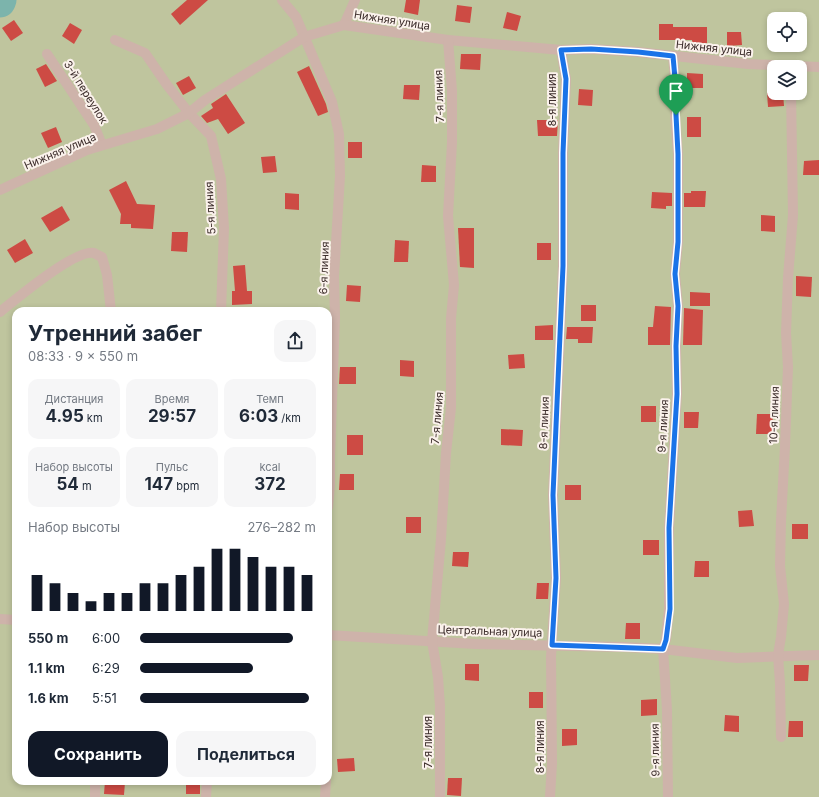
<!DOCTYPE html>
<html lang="ru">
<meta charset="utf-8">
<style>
body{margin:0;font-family:Inter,sans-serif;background:#f6f6f7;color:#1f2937;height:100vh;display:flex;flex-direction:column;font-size:15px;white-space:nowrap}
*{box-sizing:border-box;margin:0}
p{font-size:13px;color:#747a83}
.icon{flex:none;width:22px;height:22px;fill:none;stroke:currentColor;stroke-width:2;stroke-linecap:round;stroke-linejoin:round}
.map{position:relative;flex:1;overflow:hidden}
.panel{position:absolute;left:12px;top:307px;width:320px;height:478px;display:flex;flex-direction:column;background:#fff;border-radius:12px;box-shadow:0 2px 6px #0003}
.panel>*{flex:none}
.fabs{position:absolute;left:767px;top:12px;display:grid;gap:8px}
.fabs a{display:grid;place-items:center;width:40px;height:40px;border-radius:8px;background:#fff;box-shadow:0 2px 6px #0003;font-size:20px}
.pin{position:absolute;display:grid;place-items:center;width:34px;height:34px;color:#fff;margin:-41px -17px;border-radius:50% 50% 50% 0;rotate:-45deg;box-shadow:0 0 4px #0007}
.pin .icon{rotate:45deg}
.round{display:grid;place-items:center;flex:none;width:42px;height:42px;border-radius:12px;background:#f6f6f7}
.head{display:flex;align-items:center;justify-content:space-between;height:68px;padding:0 16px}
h1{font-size:22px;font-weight:700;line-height:30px}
.figures{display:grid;grid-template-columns:repeat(3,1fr);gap:6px;height:68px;padding:4px 16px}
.figures div{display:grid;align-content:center;border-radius:10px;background:#f6f6f7;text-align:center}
.figures b{font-size:17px;font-weight:700}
.figures small{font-size:11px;font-weight:400}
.figures p{font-size:11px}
.chart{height:112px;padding:8px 16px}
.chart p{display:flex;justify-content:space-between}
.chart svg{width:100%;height:72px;margin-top:4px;stroke:#111827;stroke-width:6}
.action{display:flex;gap:8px;margin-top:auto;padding:8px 16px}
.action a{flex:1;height:46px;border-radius:12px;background:#111827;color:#fff;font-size:16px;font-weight:700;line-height:46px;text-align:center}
.action a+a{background:#f6f6f7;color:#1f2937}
ul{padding:0 16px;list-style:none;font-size:13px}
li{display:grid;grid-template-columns:64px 48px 1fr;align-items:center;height:30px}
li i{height:10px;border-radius:5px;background:#111827}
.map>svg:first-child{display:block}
</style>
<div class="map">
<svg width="819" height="797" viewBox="0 0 819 797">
<rect width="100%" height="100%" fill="#f5e6df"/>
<path fill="#bfc59e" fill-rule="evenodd" d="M0 0H819V797H0ZM774 19H800V45H774ZM774 67H800V93H774ZM16 311H328V781H16Z"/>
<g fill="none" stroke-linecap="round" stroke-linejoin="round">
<polyline stroke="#7cb4ac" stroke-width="31" points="0,2 1,0"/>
</g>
<g fill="#cd4b44">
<polygon points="187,0 208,0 180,25 171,14"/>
<polygon points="406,0 420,0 418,15 404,12"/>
<polygon points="457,5 472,7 470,23 455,21"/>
<polygon points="507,12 521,16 517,31 503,28"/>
<polygon points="14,20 23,33 11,41 2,28"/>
<polygon points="70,23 82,30 74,44 62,36"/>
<polygon points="659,24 673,24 673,27 707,27 707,43 692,43 692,40 659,40"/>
<polygon points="727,32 741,32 742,45 727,46"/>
<polygon points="461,54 481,54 480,70 460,69"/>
<polygon points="46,64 57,81 45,87 36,69"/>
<polygon points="309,66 326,104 328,112 318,116 297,72"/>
<polygon points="687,73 703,74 703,88 687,88"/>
<polygon points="189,76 196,88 183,95 176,83"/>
<polygon points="404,85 420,85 419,100 403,99"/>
<polygon points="579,89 593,90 592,106 578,105"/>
<polygon points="767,93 783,93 784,106 768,107"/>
<polygon points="226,94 245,123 228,134 218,119 207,123 201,116 213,108 211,104"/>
<rect x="687" y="117" width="14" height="20"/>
<polygon points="537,120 558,120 557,136 538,136"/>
<polygon points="56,127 62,142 48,148 41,133"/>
<rect x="348" y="142" width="14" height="16"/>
<polygon points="275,156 277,172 263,173 261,157"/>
<polygon points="819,160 819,175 803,175 804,161"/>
<polygon points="422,165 436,166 436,182 421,182"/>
<polygon points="126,181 137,204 155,205 153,229 131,228 131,224 120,224 121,214 109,190"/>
<polygon points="691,191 706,191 705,207 684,207 684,193 691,193"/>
<polygon points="652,192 672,193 672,206 666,206 666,209 651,208"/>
<polygon points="285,193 299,194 299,210 285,209"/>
<polygon points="62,206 70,220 50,232 41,218"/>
<polygon points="761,215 775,216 775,232 761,231"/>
<polygon points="458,228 474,228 474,268 460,267"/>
<polygon points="172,232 188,232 187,252 171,251"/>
<polygon points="25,239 33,253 15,263 7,250"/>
<polygon points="395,240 409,241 408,262 394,262"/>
<rect x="537" y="243" width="14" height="17"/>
<polygon points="245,265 247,291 252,291 252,304 232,305 232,291 235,291 233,266"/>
<polygon points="796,276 812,277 811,297 796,296"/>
<polygon points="347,285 361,286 360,302 346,301"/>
<polygon points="690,292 710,293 710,306 690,306"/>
<rect x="581" y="305" width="15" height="16"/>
<polygon points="655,306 671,307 670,345 648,345 648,327 653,327"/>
<polygon points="684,308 703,310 702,345 683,345"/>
<polygon points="553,325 553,340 535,340 535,326"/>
<polygon points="567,327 593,327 592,343 578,343 578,339 566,339"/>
<polygon points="524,354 525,368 509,369 508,355"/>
<polygon points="400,360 414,361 414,377 400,376"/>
<polygon points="340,367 356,367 356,384 339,384"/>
<rect x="641" y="406" width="15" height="16"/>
<polygon points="684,412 699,412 698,428 684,428"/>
<polygon points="757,414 773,414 772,434 756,434"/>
<polygon points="501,429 523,430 522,446 501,445"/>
<rect x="347" y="435" width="16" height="20"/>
<polygon points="340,474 354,474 354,490 339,490"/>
<rect x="565" y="485" width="16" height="15"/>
<polygon points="752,510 754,526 739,527 738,511"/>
<rect x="406" y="517" width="15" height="16"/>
<rect x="792" y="524" width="16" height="15"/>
<rect x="643" y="540" width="16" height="15"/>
<polygon points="453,552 469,552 468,567 452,566"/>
<polygon points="695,561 709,561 709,577 694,577"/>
<polygon points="537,583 549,583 548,599 536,599"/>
<polygon points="626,623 640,623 640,639 625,639"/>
<polygon points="465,664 479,664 479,681 465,680"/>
<polygon points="794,665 809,665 808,681 794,681"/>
<rect x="529" y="692" width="14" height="16"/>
<polygon points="657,699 657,715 641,716 641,700"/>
<polygon points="725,715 739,716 739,732 724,731"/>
<polygon points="789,721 803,721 803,737 788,737"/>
<polygon points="562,729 577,729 577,745 562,746"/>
<polygon points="354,758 355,771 338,772 337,759"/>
<polygon points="448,778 462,778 461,796 447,795"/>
<polygon points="105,781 125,782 124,795 104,794"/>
<rect x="186" y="781" width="14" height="13"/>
</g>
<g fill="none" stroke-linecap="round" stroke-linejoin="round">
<g stroke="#ceb3aa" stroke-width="10">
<polyline points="282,0 296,17 332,102 339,134 340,176 334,276 335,317 330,456 330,485 328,507"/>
<polyline points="344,25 355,0"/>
<polyline points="115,40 145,53 167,85 189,113 211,136 221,179 224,228 221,311"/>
<polyline points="47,54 94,125 102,145"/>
<polyline points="0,190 87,150 157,129 189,113 205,100 304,37 344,25 448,40 561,50 591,49 638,52 748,64 819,67"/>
<path d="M0 312C16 299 75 249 94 253 96 254 99 256 102 257L107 275 111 311"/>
<polyline points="0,619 16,620"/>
<polyline points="328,635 475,644 623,647 663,649 737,658 819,655"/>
<polyline points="781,737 780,683 778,655 781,637 784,604 780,566 781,521 785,446 788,367 786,333 788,278 793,215 791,93"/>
<polyline points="95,781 95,797"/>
<polyline points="206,797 207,781"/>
<polyline points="325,797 326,781"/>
<polyline points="440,797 440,706 438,677 432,641 441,539 446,453 451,408 451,318 454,285 448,216 452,142 452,91 448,40"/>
<polyline points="550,797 552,763 551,657 556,578 553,495 563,265 563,153 566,79 561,50"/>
<polyline points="668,797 667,710 663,649 666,639 669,609 669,528 677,394 676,346 678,306 675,274 678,242 678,154 675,115 676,90 673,56"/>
</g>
</g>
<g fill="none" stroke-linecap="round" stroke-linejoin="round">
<defs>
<polygon id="route" points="591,49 638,52 673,56 676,90 676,115 678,154 678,242 675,274 678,306 676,346 677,394 669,528 670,609 666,640 663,649 552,645 556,578 553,495 563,266 563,153 566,79 561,50"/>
</defs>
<use href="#route" stroke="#fff" stroke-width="8"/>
<use href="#route" stroke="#1a73e8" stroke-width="5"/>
</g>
<g text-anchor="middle" stroke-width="4" stroke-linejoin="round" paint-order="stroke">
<g font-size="11" fill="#3b2c2a" stroke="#fbf2ec">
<text transform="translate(392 20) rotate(9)" y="4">Нижняя улица</text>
<text transform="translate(714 48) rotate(6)" y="4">Нижняя улица</text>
<text transform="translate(86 92) rotate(58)" y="4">3-й переулок</text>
<text transform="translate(439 96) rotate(-92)" y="4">7-я линия</text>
<text transform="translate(552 100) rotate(-90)" y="4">8-я линия</text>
<text transform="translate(60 151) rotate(-23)" y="4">Нижняя улица</text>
<text transform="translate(210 208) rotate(-93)" y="4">5-я линия</text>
<text transform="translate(324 268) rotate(-88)" y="4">6-я линия</text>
<text transform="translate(774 415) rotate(-88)" y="4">10-я линия</text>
<text transform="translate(437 418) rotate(-85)" y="4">7-я линия</text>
<text transform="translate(544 423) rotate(-88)" y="4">8-я линия</text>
<text transform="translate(663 426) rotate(-87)" y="4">9-я линия</text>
<text transform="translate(490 631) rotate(2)" y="4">Центральная улица</text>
<text transform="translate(428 742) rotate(-90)" y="4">7-я линия</text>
<text transform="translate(540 747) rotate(-90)" y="4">8-я линия</text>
<text transform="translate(655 750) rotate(-91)" y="4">9-я линия</text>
</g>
</g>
</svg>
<div class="fabs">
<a><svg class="icon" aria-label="locate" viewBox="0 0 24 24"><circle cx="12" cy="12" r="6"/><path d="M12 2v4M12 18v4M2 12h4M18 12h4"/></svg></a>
<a><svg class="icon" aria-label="layers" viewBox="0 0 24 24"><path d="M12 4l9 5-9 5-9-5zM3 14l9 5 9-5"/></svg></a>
</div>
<div class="pin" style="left:676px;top:115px;background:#1e9e55"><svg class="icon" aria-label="arrive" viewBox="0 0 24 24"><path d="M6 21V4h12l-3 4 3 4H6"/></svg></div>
<section class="panel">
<div class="head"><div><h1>Утренний забег</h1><p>08:33 · 9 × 550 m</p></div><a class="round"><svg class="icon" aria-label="share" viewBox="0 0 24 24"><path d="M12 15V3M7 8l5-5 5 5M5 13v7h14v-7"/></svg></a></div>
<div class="figures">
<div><p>Дистанция</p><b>4.95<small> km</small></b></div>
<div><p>Время</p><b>29:57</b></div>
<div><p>Темп</p><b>6:03<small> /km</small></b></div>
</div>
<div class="figures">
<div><p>Набор высоты</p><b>54<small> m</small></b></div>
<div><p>Пульс</p><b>147<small> bpm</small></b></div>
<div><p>kcal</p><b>372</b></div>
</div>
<div class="chart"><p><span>Набор высоты</span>276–282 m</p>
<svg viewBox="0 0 160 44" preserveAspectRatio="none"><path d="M5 44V22M15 44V27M25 44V33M35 44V38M45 44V33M55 44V33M65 44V27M75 44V27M85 44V22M95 44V17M105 44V6M115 44V6M125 44V11M135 44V17M145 44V17M155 44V22"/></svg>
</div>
<ul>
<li><b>550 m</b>6:00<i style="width:87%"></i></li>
<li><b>1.1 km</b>6:29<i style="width:64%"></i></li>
<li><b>1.6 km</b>5:51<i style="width:96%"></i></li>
</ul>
<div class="action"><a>Сохранить</a><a>Поделиться</a></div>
</section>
</div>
